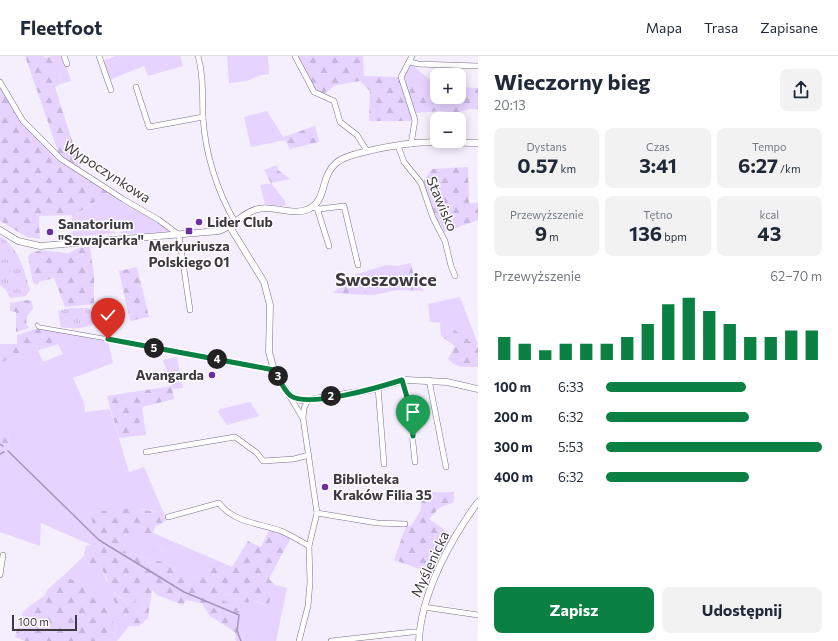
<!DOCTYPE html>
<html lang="pl">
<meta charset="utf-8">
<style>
body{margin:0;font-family:Commissioner,sans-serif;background:#f2f2f3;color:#1f2937;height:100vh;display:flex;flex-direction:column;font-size:15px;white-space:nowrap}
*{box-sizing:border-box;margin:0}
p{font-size:13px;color:#747a83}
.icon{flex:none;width:22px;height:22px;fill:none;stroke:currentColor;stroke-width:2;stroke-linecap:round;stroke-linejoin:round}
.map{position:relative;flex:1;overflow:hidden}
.side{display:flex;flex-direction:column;background:#fff;width:360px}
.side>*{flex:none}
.fabs{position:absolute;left:430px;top:12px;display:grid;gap:8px}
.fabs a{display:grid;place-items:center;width:36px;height:36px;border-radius:8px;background:#fff;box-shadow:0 2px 10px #0003;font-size:20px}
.scale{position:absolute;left:12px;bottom:10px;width:65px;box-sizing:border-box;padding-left:4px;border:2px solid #3d3942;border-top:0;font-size:11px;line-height:14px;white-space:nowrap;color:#3d3942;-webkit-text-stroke:3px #fefefe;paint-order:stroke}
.pin{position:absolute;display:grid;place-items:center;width:34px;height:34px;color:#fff;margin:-41px -17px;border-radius:50% 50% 50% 0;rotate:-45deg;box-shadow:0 0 4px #0007}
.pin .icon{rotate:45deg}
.km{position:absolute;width:20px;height:20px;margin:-10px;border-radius:50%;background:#222;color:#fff;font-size:11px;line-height:20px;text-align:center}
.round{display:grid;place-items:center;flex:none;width:42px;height:42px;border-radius:8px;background:#f2f2f3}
.summary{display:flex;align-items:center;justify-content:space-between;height:68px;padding:0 16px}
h1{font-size:22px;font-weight:700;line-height:30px}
.figures{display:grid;grid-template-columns:repeat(3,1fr);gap:6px;height:68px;padding:4px 16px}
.figures div{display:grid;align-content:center;border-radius:8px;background:#f2f2f3;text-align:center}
.figures b{font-size:20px;font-weight:700}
.figures small{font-size:11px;font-weight:400}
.figures p{font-size:11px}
.chart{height:112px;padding:8px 16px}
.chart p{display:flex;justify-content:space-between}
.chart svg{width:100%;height:72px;margin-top:4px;stroke:#0b8043;stroke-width:6}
.cta{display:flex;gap:8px;margin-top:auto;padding:8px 16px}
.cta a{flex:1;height:46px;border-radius:8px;background:#0b8043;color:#fff;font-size:16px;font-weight:700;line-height:46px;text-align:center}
.cta a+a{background:#f2f2f3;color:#1f2937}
ul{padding:0 16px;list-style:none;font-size:13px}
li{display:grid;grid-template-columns:64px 48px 1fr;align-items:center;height:30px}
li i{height:10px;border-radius:5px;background:#0b8043}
header{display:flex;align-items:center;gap:24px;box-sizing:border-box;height:56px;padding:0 20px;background:#fff;border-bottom:1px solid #e0e1e3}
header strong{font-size:19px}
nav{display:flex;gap:22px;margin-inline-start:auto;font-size:14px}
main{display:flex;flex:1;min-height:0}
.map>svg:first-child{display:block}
</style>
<header>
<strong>Fleetfoot</strong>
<nav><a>Mapa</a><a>Trasa</a><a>Zapisane</a></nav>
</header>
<main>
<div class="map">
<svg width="478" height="585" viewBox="0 0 478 585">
<defs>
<pattern id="forest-firs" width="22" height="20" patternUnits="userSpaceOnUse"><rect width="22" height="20" fill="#e6d3ff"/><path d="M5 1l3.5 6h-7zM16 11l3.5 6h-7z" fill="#c6b6dc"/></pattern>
<pattern id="park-tufts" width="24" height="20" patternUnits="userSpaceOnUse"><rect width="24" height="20" fill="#e6d3ff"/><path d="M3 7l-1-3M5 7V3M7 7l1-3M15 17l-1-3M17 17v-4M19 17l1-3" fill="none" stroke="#c6b6dc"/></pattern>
</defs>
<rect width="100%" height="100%" fill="#f4eefd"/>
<g fill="#e6d3ff">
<polygon points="52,0 63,0 71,25 61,28"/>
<polygon points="116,0 180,0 183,10 148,20 144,10 109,24 102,5"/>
<polygon points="227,0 268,0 269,18 258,20 247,25 229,27"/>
<polygon points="409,7 437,29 437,39 406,27 404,20"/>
<polygon points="267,55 285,84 251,91 244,61"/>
<polygon points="271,127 285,145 286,150 265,148 260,129"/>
<polygon points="109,136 160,166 172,176 124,178 119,177 123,175 120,168 112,169 110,176 113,175 116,177 69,181 69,177 73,177 72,159 76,159"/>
<path d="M386 209 398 210 402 234C389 234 379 240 366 239L364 216Z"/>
<polygon points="460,241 478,288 476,290 445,267 430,266 428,248"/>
<path d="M58 275 108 285 113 307 73 322 84 347 85 356 110 353 129 416 144 411 162 453 158 456C139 449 118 458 99 454L98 479 106 484 96 491 41 467 40 490 0 476V404L9 399C7 382 15 379 0 365V307L22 298 24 294 36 289 43 306 63 298 58 288Z"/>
<polygon points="177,301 183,332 173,333 163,304"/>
<polygon points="250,346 259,360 227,369 218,356 220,353"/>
<polygon points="153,477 209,501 198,524 166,507 127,497 123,492 128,484 139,480 153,495 163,495 155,485"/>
<polygon points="84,500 101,528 99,514 102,513 106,524 134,549 137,540 142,539 143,552 138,557 113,535 130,569 117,585 110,585 115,578 116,573 107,556 106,549 93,532 63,520"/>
<polygon points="275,529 287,532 276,585 244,585 239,568 220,543 224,537 248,546 250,543 267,550"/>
</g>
<g fill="url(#forest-firs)">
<polygon points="25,0 44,0 45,2 52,0 61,28 55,31 81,113 80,114 59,98"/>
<polygon points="298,0 363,0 364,20 400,21 413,65 369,65 370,35 360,25 336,29 322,39 315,35"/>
<polygon points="406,27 437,39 437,41 459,41 459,31 478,32 478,53 470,53 456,57 441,55 415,57"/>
<polygon points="0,29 22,67 60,104 109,136 75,159 39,160 40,183 27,181 0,165"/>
<polygon points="315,70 319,86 290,93 283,81"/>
<polygon points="277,109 278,114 290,123 271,127 264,114"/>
<polygon points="468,111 469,147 478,147 478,164 442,177 423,126 432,113"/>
<path d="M90 191 94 219V248L65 251 54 222 39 226 37 229 33 227 28 200C40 189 54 198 68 197 73 196 75 193 80 192 83 191 87 191 90 191Z"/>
<polygon points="411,207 415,224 424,235 402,234 398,210"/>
<polygon points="137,211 149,261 130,265 119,215"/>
<polygon points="364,216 366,239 333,237 357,218"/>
<path d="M27 244 32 245 33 253C26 260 24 263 29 272L16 276V256L10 255V247Z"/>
<path d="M440 267H445L478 291V311C466 311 457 313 448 303L455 290 441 280Z"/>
<polygon points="38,272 58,275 58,288 39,294 36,289 24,294 22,298 0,307 0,288 17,288 17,279"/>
<polygon points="172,330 174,343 142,351 146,379 119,382 107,340"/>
<path d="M0 365C15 379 7 382 9 399L0 404Z"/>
<polygon points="454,436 454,446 439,452 429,463 452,479 434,518 394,504 406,470 411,470 420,456 423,437"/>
<path d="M131 452 158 456 162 453 167 464 155 471 153 477 155 485 163 496H153L139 480 125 488 123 493 127 497 166 507 198 524 209 501 232 511 248 485 261 491 270 473 291 481 269 523 275 529 268 550 250 543 248 547 225 537 221 543 245 556 239 568 244 585H236L235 576 210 560 202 547 186 544 183 549 157 539 152 534 148 562 139 570H131L127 568 109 536 112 535 138 557 143 552 142 539 137 540 134 550C120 539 109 530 102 513L99 515 106 528H101L84 500 86 490 90 489 96 491 105 484 94 477 91 458 94 454 110 455Z"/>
<path d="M63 520 93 532 106 549 107 556 116 572 115 578 110 585H25L15 581C18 572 19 560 26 553 33 547 41 544 47 536L46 535Z"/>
</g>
<g fill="url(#park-tufts)">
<path d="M0 180C20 194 23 212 30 234L26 240 10 242 6 234 0 229Z"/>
<path d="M71 252H88L95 260 94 267C88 273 69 273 61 271L58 255Z"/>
</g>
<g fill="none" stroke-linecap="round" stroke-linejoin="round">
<g stroke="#a793c1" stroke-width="1.5">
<polyline points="0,388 3,390"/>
<polyline points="8,395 99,484 184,536 239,559 237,575 241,585"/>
<polyline points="0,398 4,396"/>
</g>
<defs>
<polyline id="pedestrian" points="37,269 39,271 108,283"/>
<g id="minor">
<polyline points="64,0 67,8"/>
<polyline points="99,0 111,34"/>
<path d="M198 0C204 20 202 41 203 61 205 97 217 135 235 166"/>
<polyline points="295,0 314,36 334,45 340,66 357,79 367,95"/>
<polyline points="410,6 418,8 478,10"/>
<polyline points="0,26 23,65 61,103 123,143 159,164 179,179 190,254"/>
<polyline points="136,31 149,71 203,61"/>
<polyline points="411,88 415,64 401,21 412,0"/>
<polyline points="398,90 404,106 421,127 433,162 445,185 451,210 455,220"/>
<polyline points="312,151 319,153 344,150 358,209"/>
<polyline points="317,152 329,190"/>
<polyline points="108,283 274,314"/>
<polyline points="429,324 446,411"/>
<polyline points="402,325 409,349 415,406"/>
<polyline points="378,331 384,408"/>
<polyline points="289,339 302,361"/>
<polyline points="146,396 235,381 257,397 263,405 294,403 309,399"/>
<polyline points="317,457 377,467 405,468"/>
<path d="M168 461 219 447C234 467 259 467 281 475 291 479 300 485 309 490"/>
<polyline points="0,519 3,499"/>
<polyline points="424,551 478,559"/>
<polyline points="299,585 308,550 310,526 309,490 317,457 303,362 304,352 308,344"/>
<polyline points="331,585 412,576 419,576"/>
</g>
<g id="tertiary">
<polyline points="230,171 264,226 270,249 269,296 274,314 289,339 301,344 308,344 370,334 406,324 447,326 478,333"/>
<path d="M0 174 18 185 40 190 219 175C234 170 243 156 258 153 275 149 297 162 312 151 326 142 321 120 336 107 343 101 355 98 364 96 380 92 397 89 414 87 435 85 457 87 478 87"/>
<path d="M419 585C421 538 450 484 478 446"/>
</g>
</defs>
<use href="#pedestrian" stroke="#797086" stroke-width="4.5"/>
<use href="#minor" stroke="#797086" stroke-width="6"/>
<use href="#tertiary" stroke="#797086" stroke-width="7"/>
<use href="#pedestrian" stroke="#fff" stroke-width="3.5"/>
<use href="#minor" stroke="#fff" stroke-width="5"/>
<use href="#tertiary" stroke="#fff" stroke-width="6"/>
</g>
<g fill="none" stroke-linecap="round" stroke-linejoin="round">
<defs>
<path id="route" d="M108 283 274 314C278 321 284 335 291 340 309 352 380 331 402 324L409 348 413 380"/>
</defs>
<use href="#route" stroke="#fff" stroke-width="8"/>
<use href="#route" stroke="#0b8043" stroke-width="5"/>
</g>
<g fill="#6d2ea4" stroke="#fefefe" stroke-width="1.5">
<circle cx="199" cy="166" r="4"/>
<rect x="185" y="171" width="8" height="8" rx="2"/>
<circle cx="50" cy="176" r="4"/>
<circle cx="212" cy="319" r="4"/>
<circle cx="325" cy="431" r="4"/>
</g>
<g text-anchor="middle" stroke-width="3" stroke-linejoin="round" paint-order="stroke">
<g font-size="14" fill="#3d3942" stroke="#fefefe">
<text transform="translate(107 116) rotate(33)" y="5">Wypoczynkowa</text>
<text transform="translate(442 148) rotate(67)" y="5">Stawisko</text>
<text transform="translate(430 508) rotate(-65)" y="5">Myślenicka</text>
</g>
<g font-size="14" font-weight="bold" fill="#3d3942" stroke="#fefefe" text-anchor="start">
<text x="207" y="171">Lider Club</text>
<text x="58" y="173">Sanatorium<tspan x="58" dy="16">"Szwajcarka"</tspan></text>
<text x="189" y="195" text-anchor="middle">Merkuriusza<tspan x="189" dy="16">Polskiego 01</tspan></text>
<text x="204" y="324" text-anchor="end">Avangarda</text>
<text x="333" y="428">Biblioteka<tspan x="333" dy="16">Kraków Filia 35</tspan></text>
</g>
<g font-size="18" font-weight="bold" fill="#3d3942" stroke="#fefefe">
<text x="386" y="230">Swoszowice</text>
</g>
</g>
</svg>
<div class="fabs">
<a>+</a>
<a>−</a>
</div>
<div class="scale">100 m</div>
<div class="pin" style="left:413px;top:380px;background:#1e9e55"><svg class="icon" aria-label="arrive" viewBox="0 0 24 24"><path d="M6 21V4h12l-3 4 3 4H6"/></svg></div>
<div class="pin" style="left:108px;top:283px;background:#d93025"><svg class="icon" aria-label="check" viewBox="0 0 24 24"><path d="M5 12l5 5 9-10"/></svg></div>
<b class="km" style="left:331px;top:340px">2</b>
<b class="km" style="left:278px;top:320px">3</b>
<b class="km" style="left:217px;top:303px">4</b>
<b class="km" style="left:154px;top:292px">5</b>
</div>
<section class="side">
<div class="summary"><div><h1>Wieczorny bieg</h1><p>20:13</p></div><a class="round"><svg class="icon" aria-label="share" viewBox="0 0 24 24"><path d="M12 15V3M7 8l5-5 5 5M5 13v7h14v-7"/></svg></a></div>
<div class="figures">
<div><p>Dystans</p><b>0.57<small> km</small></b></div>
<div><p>Czas</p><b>3:41</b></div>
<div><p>Tempo</p><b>6:27<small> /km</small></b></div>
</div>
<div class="figures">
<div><p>Przewyższenie</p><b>9<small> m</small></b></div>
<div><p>Tętno</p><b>136<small> bpm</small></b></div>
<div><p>kcal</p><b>43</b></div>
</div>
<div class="chart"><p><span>Przewyższenie</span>62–70 m</p>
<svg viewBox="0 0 160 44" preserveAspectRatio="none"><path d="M5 44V30M15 44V34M25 44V38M35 44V34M45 44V34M55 44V34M65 44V30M75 44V22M85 44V10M95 44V6M105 44V14M115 44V22M125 44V30M135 44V30M145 44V26M155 44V26"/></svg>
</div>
<ul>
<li><b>100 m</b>6:33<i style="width:65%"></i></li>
<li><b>200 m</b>6:32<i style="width:66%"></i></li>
<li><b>300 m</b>5:53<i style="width:100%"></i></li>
<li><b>400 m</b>6:32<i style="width:66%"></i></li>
</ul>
<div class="cta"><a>Zapisz</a><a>Udostępnij</a></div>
</section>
</main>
